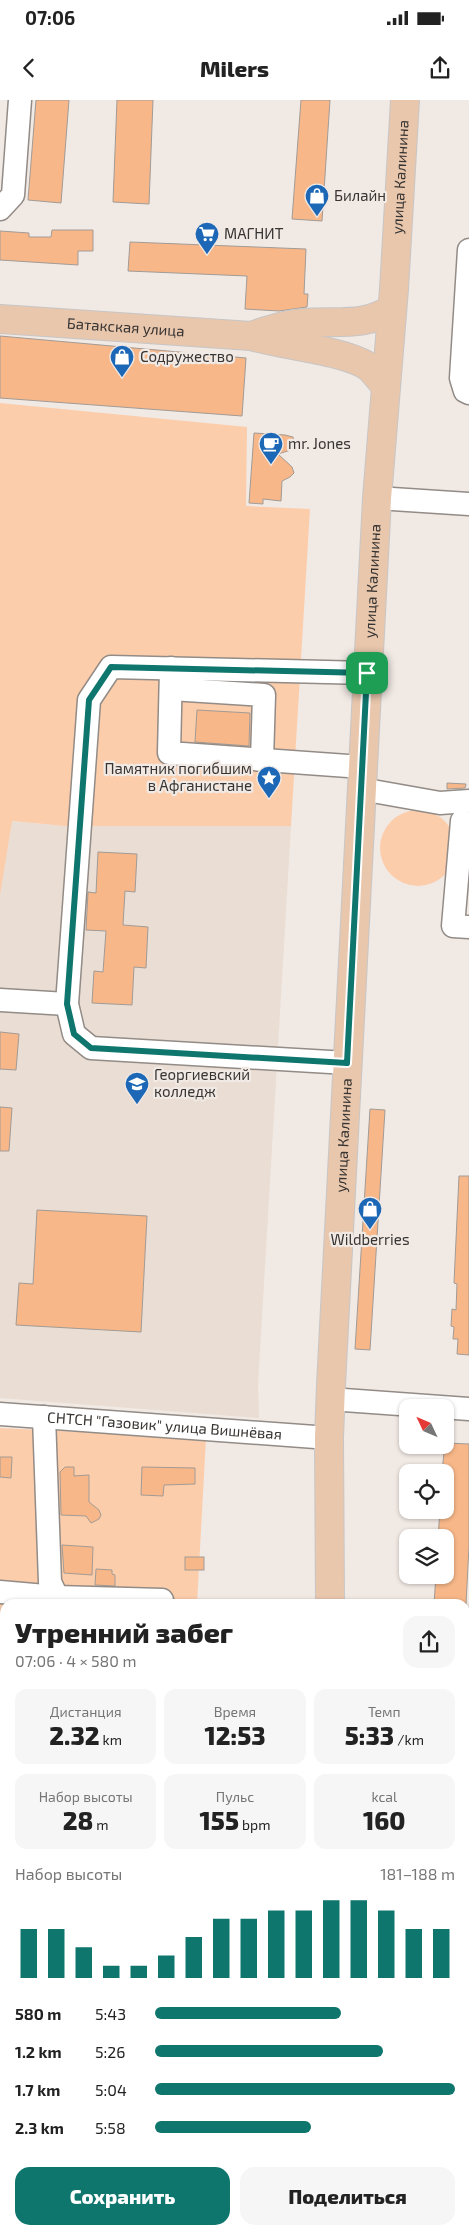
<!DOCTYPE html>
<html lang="ru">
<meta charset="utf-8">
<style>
body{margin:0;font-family:"Exo 2",sans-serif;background:#f6f6f6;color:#222;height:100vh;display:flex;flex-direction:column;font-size:19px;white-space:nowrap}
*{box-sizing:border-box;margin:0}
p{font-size:16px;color:#767676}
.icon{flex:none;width:28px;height:28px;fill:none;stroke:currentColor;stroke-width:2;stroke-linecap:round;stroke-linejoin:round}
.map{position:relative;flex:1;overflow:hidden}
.panel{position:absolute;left:0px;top:1499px;width:470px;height:636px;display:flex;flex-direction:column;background:#fff;border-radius:15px 15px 0 0;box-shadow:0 1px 4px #0004}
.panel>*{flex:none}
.needle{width:32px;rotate:314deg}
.fabs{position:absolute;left:399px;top:1299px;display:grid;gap:10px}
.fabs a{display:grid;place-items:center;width:55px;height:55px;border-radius:10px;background:#fff;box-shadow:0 1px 4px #0004;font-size:25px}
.pin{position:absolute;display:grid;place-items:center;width:42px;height:42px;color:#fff;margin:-21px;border-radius:10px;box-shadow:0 2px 8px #0006}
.round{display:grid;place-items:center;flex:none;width:52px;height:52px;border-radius:15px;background:#f6f6f6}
.summary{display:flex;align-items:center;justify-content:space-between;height:85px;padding:0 15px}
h1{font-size:28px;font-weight:800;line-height:38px}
.metrics{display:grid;grid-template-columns:repeat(3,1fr);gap:8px;height:85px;padding:5px 15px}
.metrics div{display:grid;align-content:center;border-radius:12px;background:#f6f6f6;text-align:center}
.metrics b{font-size:25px;font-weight:800}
.metrics small{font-size:14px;font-weight:400}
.metrics p{font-size:14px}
.chart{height:140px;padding:10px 15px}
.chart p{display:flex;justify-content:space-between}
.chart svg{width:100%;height:90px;margin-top:5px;stroke:#0f766e;stroke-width:6}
.cta{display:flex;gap:10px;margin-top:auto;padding:10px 15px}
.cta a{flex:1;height:58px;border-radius:15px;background:#0f766e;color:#fff;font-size:20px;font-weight:800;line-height:58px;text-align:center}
.cta a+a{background:#f6f6f6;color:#222}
ul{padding:0 15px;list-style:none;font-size:16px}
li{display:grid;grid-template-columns:80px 60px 1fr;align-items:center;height:38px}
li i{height:12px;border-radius:6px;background:#0f766e}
.status{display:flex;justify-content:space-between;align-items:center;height:35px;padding:0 25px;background:#fff;direction:ltr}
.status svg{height:14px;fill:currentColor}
header{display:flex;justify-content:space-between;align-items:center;height:65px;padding:0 15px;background:#fff;font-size:22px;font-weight:800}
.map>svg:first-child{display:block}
</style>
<div class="status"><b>07:06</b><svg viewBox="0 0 49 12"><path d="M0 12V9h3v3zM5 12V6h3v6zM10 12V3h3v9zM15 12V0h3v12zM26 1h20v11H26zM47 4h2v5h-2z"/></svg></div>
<header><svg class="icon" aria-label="back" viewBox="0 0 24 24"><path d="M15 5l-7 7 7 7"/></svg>Milers<svg class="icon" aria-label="share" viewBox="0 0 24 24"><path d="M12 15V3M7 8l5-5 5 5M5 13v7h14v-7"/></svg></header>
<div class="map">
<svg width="469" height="2134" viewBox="0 0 469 2134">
<rect width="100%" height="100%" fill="#f1e9e4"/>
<polygon fill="#eaddd3" points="0,720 65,726 291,726 258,1284 259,1318 0,1298"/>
<g fill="#fccdab">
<polygon points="0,303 247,327 246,406 310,409 291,726 65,726 12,721 0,795"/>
<circle cx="418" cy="748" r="38"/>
<polygon points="0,1328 206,1338 197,1504 5,1504 5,1825 0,1825"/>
</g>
<g fill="#f7b788" stroke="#a29b96">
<polygon points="36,0 69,0 61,103 28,100"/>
<polygon points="117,0 153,0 149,104 113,102"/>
<polygon points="301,0 330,0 322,121 292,119"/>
<polygon points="52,130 93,130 93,151 78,151 78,165 0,160 0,131 29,133 29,137 51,137"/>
<polygon points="130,142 306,149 304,194 308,194 307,207 279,211 245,209 247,176 128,171"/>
<polygon points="0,236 246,258 242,316 0,298"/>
<polygon points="254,333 285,335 293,337 295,344 294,349 278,354 292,367 294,373 290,377 282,381 281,401 263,399 263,404 249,403"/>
<polygon points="197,610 250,613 249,646 195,642"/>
<polygon points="447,683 466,684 465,688 447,689"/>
<polygon points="98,752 137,754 135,792 125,791 123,825 148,827 146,868 134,867 132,905 92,903 94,871 103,872 106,831 86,830 88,792 96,793"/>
<polygon points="0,932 19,934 16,970 0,969"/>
<polygon points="0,1007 12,1008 9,1051 0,1051"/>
<polygon points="370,1009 385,1010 370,1250 355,1249"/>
<polygon points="459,1076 469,1076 469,1255 457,1254 458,1239 453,1239 454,1227 451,1226 452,1209 456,1210 457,1184 454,1183"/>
<polygon points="37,1110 147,1116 141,1232 16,1225 19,1183 33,1184"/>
<polygon points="445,1343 469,1344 469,1446 466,1504 434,1504 436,1475 445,1475 445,1438 438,1438 440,1410 445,1410 445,1372 442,1372"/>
<polygon points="0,1357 12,1357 11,1378 0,1377"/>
<polygon points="65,1367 74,1367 74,1376 89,1375 89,1402 99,1410 101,1415 99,1419 91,1423 86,1416 61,1415 60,1372"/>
<polygon points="142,1367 195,1368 195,1384 164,1385 163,1396 141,1395"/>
<polygon points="62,1445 93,1447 92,1475 64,1473"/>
<rect x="185" y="1457" width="19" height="13"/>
<polygon points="96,1469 112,1470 112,1474 115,1475 115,1486 95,1485"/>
</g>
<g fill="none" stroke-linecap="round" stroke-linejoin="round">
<defs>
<g id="minor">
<polyline points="0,109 13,95 20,0"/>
<polyline points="469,150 461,278 465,291 469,293"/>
<polyline points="377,398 469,404"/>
<polyline points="171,568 169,653 362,667"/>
<polyline points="171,589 264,595 262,660"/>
<polyline points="361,689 440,703 469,701"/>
<polyline points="462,721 453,826 469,827"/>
<polyline points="0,900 67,904"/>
<polyline points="347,963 91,948 74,934 67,904 89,600 111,567 367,573"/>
<polyline points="330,1299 469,1309"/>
<path id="s1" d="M0 1314 329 1338"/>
<polyline points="44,1317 50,1482 57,1497 57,1504"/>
<polyline points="0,1492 57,1497 162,1500"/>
<polyline points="0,1666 5,1666"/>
<polyline points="465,1666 469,1613"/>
<polyline points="465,1691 469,1690"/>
<polyline points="465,1780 469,1780"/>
<polyline points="0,1837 5,1837"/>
<polyline points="465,1881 469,1881"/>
<polyline points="0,1892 5,1888"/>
<polyline points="465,2058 469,2058"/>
<polyline points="366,2130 367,2134"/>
</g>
<g id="major">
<path id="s2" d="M0 219 251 236C280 245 349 251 370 268 375 273 380 280 385 285"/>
<path d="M251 236C268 230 286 224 304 223 334 220 367 228 392 208"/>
<path id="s3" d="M330 1504 329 1338 331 1285 377 398 394 189 405 0"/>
<polyline points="338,2130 338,2134"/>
</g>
</defs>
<use href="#minor" stroke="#928b86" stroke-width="25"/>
<use href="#major" stroke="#c7c6c6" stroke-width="30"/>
<use href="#minor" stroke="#fff" stroke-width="22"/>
<use href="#major" stroke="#e9c7ad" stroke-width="28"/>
</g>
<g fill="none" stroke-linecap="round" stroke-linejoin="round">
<defs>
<polygon id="route" points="111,567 367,573 347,963 91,948 74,934 67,904 89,600"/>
</defs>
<use href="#route" stroke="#fff" stroke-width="10"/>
<use href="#route" stroke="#0f766e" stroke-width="6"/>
</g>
<defs>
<symbol id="shop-pin" viewBox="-11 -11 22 30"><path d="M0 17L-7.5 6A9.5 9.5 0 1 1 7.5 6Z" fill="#1c68b7" stroke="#f1e9e4"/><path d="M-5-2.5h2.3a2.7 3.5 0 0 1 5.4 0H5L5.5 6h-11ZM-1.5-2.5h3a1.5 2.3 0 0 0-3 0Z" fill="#fff"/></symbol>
<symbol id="supermarket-pin" viewBox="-11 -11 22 30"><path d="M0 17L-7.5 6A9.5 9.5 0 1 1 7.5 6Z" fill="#1c68b7" stroke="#f1e9e4"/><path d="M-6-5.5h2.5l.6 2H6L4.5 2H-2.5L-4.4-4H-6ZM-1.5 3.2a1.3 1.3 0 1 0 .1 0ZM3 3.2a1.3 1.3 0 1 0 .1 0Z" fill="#fff"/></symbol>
<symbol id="cafe-pin" viewBox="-11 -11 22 30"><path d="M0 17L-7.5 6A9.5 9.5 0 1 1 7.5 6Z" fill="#1c68b7" stroke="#f1e9e4"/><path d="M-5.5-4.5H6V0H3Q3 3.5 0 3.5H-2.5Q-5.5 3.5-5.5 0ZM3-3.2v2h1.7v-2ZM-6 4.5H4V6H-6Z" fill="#fff"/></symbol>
<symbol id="sight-pin" viewBox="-11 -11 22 30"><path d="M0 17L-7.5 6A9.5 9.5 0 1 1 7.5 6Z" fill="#1c68b7" stroke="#f1e9e4"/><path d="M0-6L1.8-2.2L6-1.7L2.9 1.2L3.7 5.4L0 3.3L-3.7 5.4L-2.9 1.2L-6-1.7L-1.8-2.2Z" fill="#fff"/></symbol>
<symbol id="university-pin" viewBox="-11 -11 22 30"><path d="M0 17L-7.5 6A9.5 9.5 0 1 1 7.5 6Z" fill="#1c68b7" stroke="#f1e9e4"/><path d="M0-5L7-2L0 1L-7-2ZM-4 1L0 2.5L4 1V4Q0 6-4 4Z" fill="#fff"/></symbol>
</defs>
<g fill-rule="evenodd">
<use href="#shop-pin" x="303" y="82" width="28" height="38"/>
<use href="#supermarket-pin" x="193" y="120" width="28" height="38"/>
<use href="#shop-pin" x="108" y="243" width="28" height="38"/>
<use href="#cafe-pin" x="257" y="330" width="28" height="38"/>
<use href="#sight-pin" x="255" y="664" width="28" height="38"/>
<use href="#university-pin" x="123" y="970" width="28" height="38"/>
<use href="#shop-pin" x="356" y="1095" width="28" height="38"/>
</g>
<g text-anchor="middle" stroke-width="4.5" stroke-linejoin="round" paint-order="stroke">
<g font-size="15" fill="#373432" stroke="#f1e9e4">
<text dy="5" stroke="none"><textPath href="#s3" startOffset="1429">улица Калинина</textPath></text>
<text dy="5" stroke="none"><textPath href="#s2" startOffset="126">Батакская улица</textPath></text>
<text dy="5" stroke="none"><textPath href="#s3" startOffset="1024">улица Калинина</textPath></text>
<text dy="5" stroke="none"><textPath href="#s3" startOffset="469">улица Калинина</textPath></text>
<text dy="5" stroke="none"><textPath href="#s1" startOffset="165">СНТСН "Газовик" улица Вишнёвая</textPath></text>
</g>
<g font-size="15" fill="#373432" stroke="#f1e9e4" text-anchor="start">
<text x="334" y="101">Билайн</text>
<text x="224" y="139">МАГНИТ</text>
<text x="140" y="262">Содружество</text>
<text x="288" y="349">mr. Jones</text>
<text x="252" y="674" text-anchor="end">Памятник погибшим<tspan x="252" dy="17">в Афганистане</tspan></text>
<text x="154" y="980">Георгиевский<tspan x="154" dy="17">колледж</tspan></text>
<text x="370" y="1145" text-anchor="middle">Wildberries</text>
</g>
</g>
</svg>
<div class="fabs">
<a><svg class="needle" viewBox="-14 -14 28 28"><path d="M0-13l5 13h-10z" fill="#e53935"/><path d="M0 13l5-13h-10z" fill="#767676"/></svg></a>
<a><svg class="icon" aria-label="locate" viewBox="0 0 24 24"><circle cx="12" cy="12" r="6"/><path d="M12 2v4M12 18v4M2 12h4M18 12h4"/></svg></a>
<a><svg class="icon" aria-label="layers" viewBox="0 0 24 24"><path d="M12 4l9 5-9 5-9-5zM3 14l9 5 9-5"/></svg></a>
</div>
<div class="pin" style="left:367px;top:573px;background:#1e9e55"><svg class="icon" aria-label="arrive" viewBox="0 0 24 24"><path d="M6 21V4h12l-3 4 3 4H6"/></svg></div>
<section class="panel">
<div class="summary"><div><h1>Утренний забег</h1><p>07:06 · 4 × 580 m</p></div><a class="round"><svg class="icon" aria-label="share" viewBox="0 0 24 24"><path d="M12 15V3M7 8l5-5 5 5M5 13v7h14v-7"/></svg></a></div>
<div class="metrics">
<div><p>Дистанция</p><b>2.32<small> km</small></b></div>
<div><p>Время</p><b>12:53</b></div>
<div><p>Темп</p><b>5:33<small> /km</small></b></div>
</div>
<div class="metrics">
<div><p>Набор высоты</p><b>28<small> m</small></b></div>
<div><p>Пульс</p><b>155<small> bpm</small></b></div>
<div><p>kcal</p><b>160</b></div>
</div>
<div class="chart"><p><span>Набор высоты</span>181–188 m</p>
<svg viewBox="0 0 160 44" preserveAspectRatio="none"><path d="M5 44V20M15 44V20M25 44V29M35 44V38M45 44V38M55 44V33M65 44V24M75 44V15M85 44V15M95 44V11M105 44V11M115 44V6M125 44V6M135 44V11M145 44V20M155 44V20"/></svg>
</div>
<ul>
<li><b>580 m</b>5:43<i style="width:62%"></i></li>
<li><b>1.2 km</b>5:26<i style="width:76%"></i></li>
<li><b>1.7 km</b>5:04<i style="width:100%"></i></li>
<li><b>2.3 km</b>5:58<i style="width:52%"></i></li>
</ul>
<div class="cta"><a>Сохранить</a><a>Поделиться</a></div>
</section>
</div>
